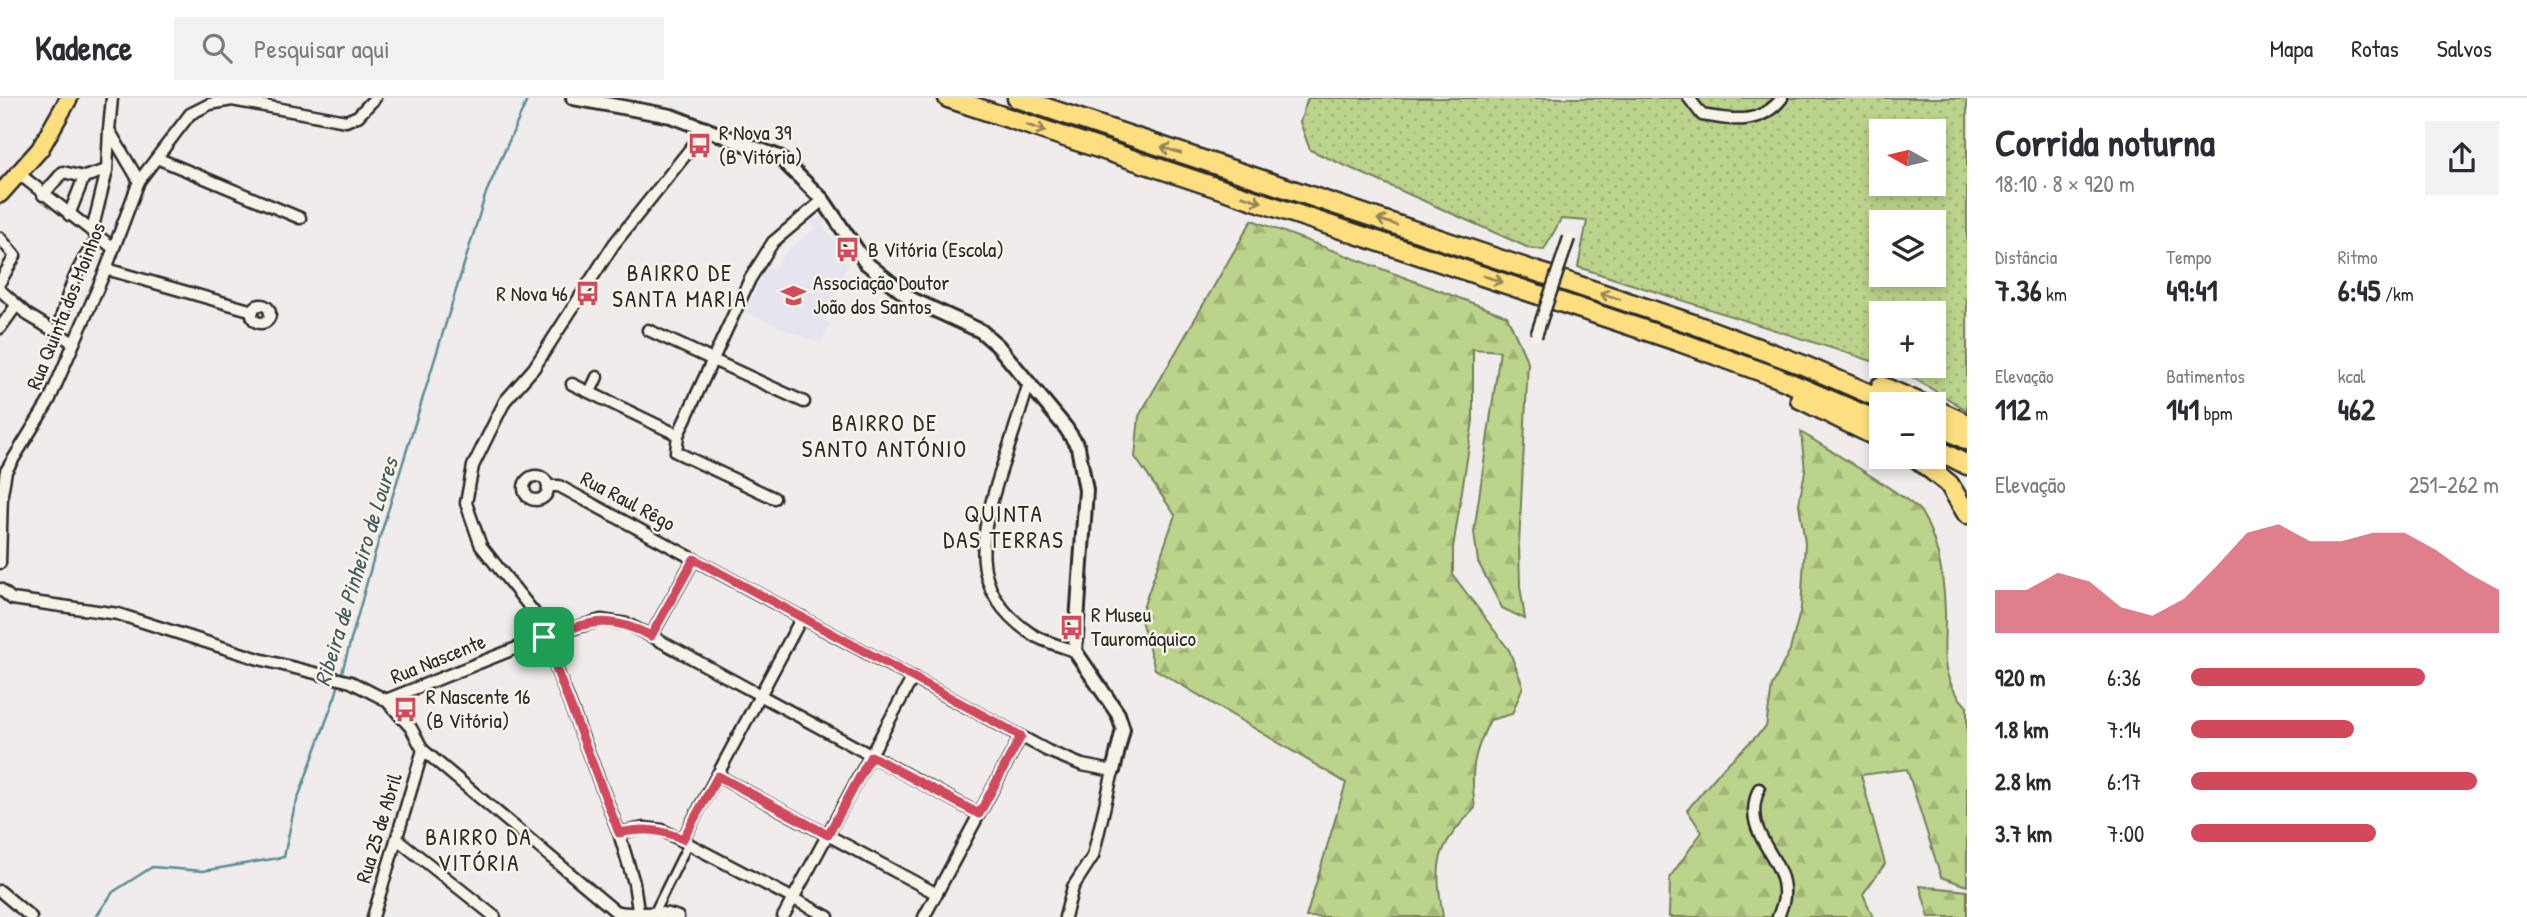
<!DOCTYPE html>
<html lang="pt">
<meta charset="utf-8">
<style>
body{margin:0;font-family:"Patrick Hand",sans-serif;background:#f2f2f3;color:#2b2b33;height:100vh;display:flex;flex-direction:column;font-size:26px;white-space:nowrap}
*{box-sizing:border-box;margin:0}
p{font-size:23px;color:#7c7c81}
.icon{flex:none;width:38px;height:38px;fill:none;stroke:currentColor;stroke-width:2;stroke-linecap:round;stroke-linejoin:round}
.map{position:relative;flex:1;overflow:hidden}
.panel{display:flex;flex-direction:column;background:#fff;width:560px}
.panel>*{flex:none}
.needle{width:46px;rotate:278deg}
.fabs{position:absolute;left:1869px;top:21px;display:grid;gap:14px}
.fabs a{display:grid;place-items:center;width:77px;height:77px;border-radius:0px;background:#fff;box-shadow:0 4px 10px #0003;font-size:35px}
.pin{position:absolute;display:grid;place-items:center;width:60px;height:60px;color:#fff;margin:-30px;border-radius:14px;box-shadow:0 4px 10px #0006}
.round{display:grid;place-items:center;flex:none;width:74px;height:74px;border-radius:0px;background:#f2f2f3}
.overview{display:flex;align-items:center;justify-content:space-between;height:119px;padding:0 28px}
h1{font-size:38px;font-weight:700;line-height:52px}
.figures{display:grid;grid-template-columns:repeat(3,1fr);gap:10px;height:119px;padding:7px 28px}
.figures div{display:grid;align-content:center}
.figures b{font-size:30px;font-weight:700}
.figures small{font-size:19px;font-weight:400}
.figures p{font-size:19px}
.chart{height:196px;padding:14px 28px}
.chart p{display:flex;justify-content:space-between}
.chart svg{width:100%;height:126px;margin-top:7px;fill:#d1495b;opacity:.7}
ul{padding:0 28px;list-style:none;font-size:23px}
li{display:grid;grid-template-columns:112px 84px 1fr;align-items:center;height:52px}
li i{height:18px;border-radius:9px;background:#d1495b}
header{display:flex;align-items:center;gap:42px;box-sizing:border-box;height:98px;padding:0 35px;background:#fff;border-bottom:2px solid #e1e1e2}
header strong{font-size:33px}
nav{display:flex;gap:38px;margin-inline-start:auto;font-size:24px}
.search{width:490px;height:63px;background:#f2f2f3;display:flex;align-items:center;gap:18px;box-sizing:border-box;padding:0 24px;border-radius:0px;color:#7c7c81;font-size:26px}
main{display:flex;flex:1;min-height:0}
.map>svg:first-child{display:block}
</style>
<header>
<strong>Kadence</strong>
<div class="search"><svg class="icon" aria-label="search" viewBox="0 0 24 24"><circle cx="10" cy="10" r="6"/><path d="M15 15l6 6"/></svg>Pesquisar aqui</div>
<nav><a>Mapa</a><a>Rotas</a><a>Salvos</a></nav>
</header>
<main>
<div class="map">
<svg width="1967" height="819" viewBox="0 0 1967 819">
<defs>
<pattern id="green-dots" width="8" height="8" patternUnits="userSpaceOnUse" patternTransform="scale(1.75)"><rect width="8" height="8" fill="#bbd38a"/><path d="M2 2h.1M6 6h.1" fill="none" stroke="#a1b577" stroke-width="1.8" stroke-linecap="round"/></pattern>
<pattern id="forest-firs" width="22" height="20" patternUnits="userSpaceOnUse" patternTransform="scale(1.75)"><rect width="22" height="20" fill="#bbd38a"/><path d="M5 1l3.5 6h-7zM16 11l3.5 6h-7z" fill="#a1b577"/></pattern>
</defs>
<rect width="100%" height="100%" fill="#efeceb"/>
<filter id="ink" filterUnits="userSpaceOnUse"><feTurbulence type="fractalNoise" baseFrequency=".0143" numOctaves="2"/><feDisplacementMap in="SourceGraphic" scale="14" xChannelSelector="R" yChannelSelector="G"/><feConvolveMatrix kernelMatrix="1 2 1 2 8 2 1 2 1" color-interpolation-filters="sRGB"/></filter>
<g filter="url(#ink)">
<polygon fill="#e5e4ef" points="821,119 826,124 822,126 833,142 841,146 850,161 823,222 830,225 820,246 745,214 767,169 774,172 786,154 815,131 810,123"/>
<path fill="url(#green-dots)" stroke="#737f5a" stroke-width="2" fill-rule="evenodd" d="M1308 0H1967V312L1903 274 1885 268H1934V215H1881V266L1578 169 1587 123 1561 121 1544 152 1529 150 1310 52 1300 24ZM1881 33H1934V86H1881ZM1881 124H1934V177H1881Z"/>
<g fill="url(#forest-firs)" stroke="#737f5a" stroke-width="2">
<path d="M1252 122 1507 218 1528 265 1519 446 1520 488 1525 521 1502 510 1478 464 1474 434 1500 253 1473 251V323L1453 450V477L1509 552 1523 588 1512 616 1490 622C1473 656 1470 673 1475 710 1435 752 1434 763 1443 819H1306L1346 685 1155 571 1140 519 1175 417 1135 359 1139 318Z"/>
<path d="M1801 334C1819 346 1915 403 1921 414 1939 444 1944 480 1945 513 1946 552 1936 576 1967 609V788L1941 779 1907 671 1861 677 1885 766 1863 796 1873 819H1669L1670 779 1702 734 1687 712 1722 671 1766 629 1772 588 1790 552 1801 510 1805 445 1799 406 1805 373Z"/>
<polygon points="1920,788 1967,793 1967,819 1929,819"/>
</g>
<g fill="none" stroke-linecap="round" stroke-linejoin="round">
<polyline stroke="#5d8c95" stroke-width="2.5" points="96,819 113,794 152,769 203,773 284,759 294,711 336,596 375,455 486,95 528,0"/>
<defs>
<polyline id="pedestrian" points="654,815 689,744"/>
<g id="minor">
<polyline points="112,0 109,32 139,83"/>
<path d="M1689 0 1702 17C1732 22 1760 28 1782 0"/>
<polyline points="159,61 300,120"/>
<polyline points="18,75 112,149"/>
<polyline points="43,97 63,74 84,79"/>
<polyline points="69,117 84,79 107,72"/>
<polyline points="92,133 107,72 109,32"/>
<polyline points="0,140 15,158 0,184"/>
<polyline points="106,171 253,213"/>
<polyline points="0,192 28,217 72,244"/>
<circle cx="261" cy="216" r="9"/>
<polyline points="0,230 16,208"/>
<polyline points="648,232 804,304"/>
<path d="M57 236C66 200 75 167 100 139"/>
<path d="M1029 285C1020 314 1011 343 1001 372 981 436 965 490 1030 535 1043 544 1061 548 1075 553"/>
<polyline points="572,286 678,337 676,354 774,400"/>
<polyline points="590,294 597,279"/>
<polyline points="678,337 750,181 773,144 823,102"/>
<circle cx="536" cy="390" r="12"/>
<polyline points="548,388 559,388 1048,653 1082,667 1113,673 1093,758 1073,789 1065,819"/>
<polyline points="0,465 2,396 6,373 49,303 106,171 139,83 190,16 210,6 232,2 346,23 358,18 375,0"/>
<path d="M0 491 12 501 118 516 259 561 351 584 386 602 411 630 423 652 615 813C636 819 657 810 678 819"/>
<polyline points="651,538 694,461"/>
<polyline points="386,602 544,539 601,522 627,526 651,538 979,716"/>
<polyline points="718,678 937,796"/>
<path d="M1759 691C1739 737 1787 758 1784 798 1784 805 1780 813 1778 819"/>
<polyline points="619,735 644,730 662,732 828,819"/>
<polyline points="397,741 495,819"/>
<polyline points="683,741 802,519"/>
<polyline points="0,793 31,819"/>
<polyline points="373,819 423,652"/>
<polyline points="639,819 634,785 619,735 536,517 481,448 466,405 473,368 505,303 534,270 614,146 707,30"/>
<polyline points="783,819 913,579"/>
<polyline points="924,819 1021,638"/>
</g>
<polyline id="tertiary" points="573,0 671,18 779,59 823,102 865,164 911,201 981,233 998,248 1066,330 1078,349 1086,392 1075,553 1118,616 1123,631 1113,673"/>
<polyline id="primary" points="0,96 40,51 69,0"/>
<g id="motorway">
<polyline points="948,0 1677,243 1776,279 1881,324"/>
<polyline points="1017,0 1696,227 1803,267 1893,306"/>
<polyline points="1881,288 1923,306"/>
<polyline points="1800,301 1881,341"/>
<polyline points="1934,311 1967,326"/>
<polyline points="1934,325 1967,342"/>
<polyline points="1934,350 1967,367"/>
<polyline points="1915,359 1949,386 1967,416"/>
</g>
</defs>
<use href="#pedestrian" stroke="#2b2b2b" stroke-width="12"/>
<use href="#minor" stroke="#2b2b2b" stroke-width="15"/>
<use href="#tertiary" stroke="#2b2b2b" stroke-width="18"/>
<use href="#primary" stroke="#2b2b2b" stroke-width="21"/>
<use href="#motorway" stroke="#2b2b2b" stroke-width="23"/>
<use href="#pedestrian" stroke="#f7f3e8" stroke-width="7"/>
<use href="#minor" stroke="#f7f3e8" stroke-width="10"/>
<use href="#tertiary" stroke="#f7f3e8" stroke-width="12"/>
<use href="#primary" stroke="#fedf80" stroke-width="16"/>
<use href="#motorway" stroke="#fedf80" stroke-width="18"/>
<defs>
<polyline id="minor-bridge" points="1536,238 1569,140"/>
</defs>
<use href="#minor-bridge" stroke="#2b2b2b" stroke-width="15" stroke-linecap="butt"/>
<use href="#minor-bridge" stroke="#f7f3e8" stroke-width="10"/>
</g>
<defs><path id="oneway-shaft" d="M-6 0H5M1.5-3L5.5 0L1.5 3" fill="none" stroke-width="1.6" stroke-linecap="round" stroke-linejoin="round" transform="scale(1.75)"/></defs>
<g stroke="#948556">
<use href="#oneway-shaft" transform="translate(1036 30) rotate(19)"/>
<use href="#oneway-shaft" transform="translate(1171 52) rotate(-162)"/>
<use href="#oneway-shaft" transform="translate(1252 101) rotate(18)"/>
<use href="#oneway-shaft" transform="translate(1387 124) rotate(-162)"/>
<use href="#oneway-shaft" transform="translate(1493 181) rotate(18)"/>
<use href="#oneway-shaft" transform="translate(1610 198) rotate(-162)"/>
</g>
</g>
<g fill="none" stroke-linecap="round" stroke-linejoin="round" filter="url(#ink)">
<defs>
<path id="route" d="M694 461 1021 638 979 716 871 658 828 737 718 678 683 741C660 731 644 730 619 735L544 539C590 525 605 515 651 538Z"/>
</defs>
<use href="#route" stroke="#fff" stroke-width="14"/>
<use href="#route" stroke="#d1495b" stroke-width="9"/>
</g>
<defs>
<symbol id="bus-bare" viewBox="-9 -9 18 18"><path d="M-5-6H5V4H4V6H2V4H-2V6H-4V4H-5ZM-3.5-4V0h7V-4ZM-3.5 1.2v1.5H-2V1.2ZM2 1.2v1.5H3.5V1.2Z" fill="#d1495b" stroke="#f7f3e8" stroke-width="2.5" paint-order="stroke"/></symbol>
<symbol id="school-bare" viewBox="-9 -9 18 18"><path d="M0-5L7-2L0 1L-7-2ZM-4 1L0 2.5L4 1V4Q0 6-4 4Z" fill="#d1495b" stroke="#f7f3e8" stroke-width="2.5" paint-order="stroke"/></symbol>
</defs>
<g fill-rule="evenodd">
<use href="#bus-bare" x="682" y="30" width="35" height="35"/>
<use href="#bus-bare" x="830" y="134" width="35" height="35"/>
<use href="#bus-bare" x="570" y="178" width="35" height="35"/>
<use href="#school-bare" x="776" y="180" width="35" height="35"/>
<use href="#bus-bare" x="1054" y="512" width="35" height="35"/>
<use href="#bus-bare" x="388" y="594" width="35" height="35"/>
</g>
<g text-anchor="middle" stroke-width="5" stroke-linejoin="round" paint-order="stroke">
<g font-size="21" fill="#2b2b2b" stroke="#f7f3e8" text-anchor="start">
<text x="719" y="42">R Nova 39<tspan x="719" dy="24">(B Vitória)</tspan></text>
<text x="868" y="159">B Vitória (Escola)</text>
<text x="813" y="192">Associação Doutor<tspan x="813" dy="24">João dos Santos</tspan></text>
<text x="568" y="203" text-anchor="end">R Nova 46</text>
<text x="1091" y="524">R Museu<tspan x="1091" dy="24">Tauromáquico</tspan></text>
<text x="426" y="606">R Nascente 16<tspan x="426" dy="24">(B Vitória)</tspan></text>
</g>
<g font-size="21" fill="#2b2b2b" stroke="#f7f3e8">
<text transform="translate(66 208) rotate(-68)" y="7">Rua Quinta dos Moinhos</text>
<text transform="translate(628 403) rotate(28)" y="7">Rua Raul Rêgo</text>
<text transform="translate(438 561) rotate(-22)" y="7">Rua Nascente</text>
<text transform="translate(379 730) rotate(-73)" y="7">Rua 25 de Abril</text>
</g>
<g font-size="23" letter-spacing="2" fill="#2b2b2b" stroke="#f7f3e8">
<text x="680" y="183">BAIRRO DE<tspan x="680" dy="26">SANTA MARIA</tspan></text>
<text x="885" y="333">BAIRRO DE<tspan x="885" dy="26">SANTO ANTÓNIO</tspan></text>
<text x="1004" y="424">QUINTA<tspan x="1004" dy="26">DAS TERRAS</tspan></text>
<text x="479" y="747">BAIRRO DA<tspan x="479" dy="26">VITÓRIA</tspan></text>
</g>
<g font-size="23" font-style="italic" fill="#445b60" stroke="#f7f3e8">
<text transform="translate(356 474) rotate(-73)" y="8">Ribeira de Pinheiro de Loures</text>
</g>
</g>
</svg>
<div class="fabs">
<a><svg class="needle" viewBox="-14 -14 28 28"><path d="M0-13l5 13h-10z" fill="#e53935"/><path d="M0 13l5-13h-10z" fill="#7c7c81"/></svg></a>
<a><svg class="icon" aria-label="layers" viewBox="0 0 24 24"><path d="M12 4l9 5-9 5-9-5zM3 14l9 5 9-5"/></svg></a>
<a>+</a>
<a>−</a>
</div>
<div class="pin" style="left:544px;top:539px;background:#1e9e55"><svg class="icon" aria-label="arrive" viewBox="0 0 24 24"><path d="M6 21V4h12l-3 4 3 4H6"/></svg></div>
</div>
<section class="panel">
<div class="overview"><div><h1>Corrida noturna</h1><p>18:10 · 8 × 920 m</p></div><a class="round"><svg class="icon" aria-label="share" viewBox="0 0 24 24"><path d="M12 15V3M7 8l5-5 5 5M5 13v7h14v-7"/></svg></a></div>
<div class="figures">
<div><p>Distância</p><b>7.36<small> km</small></b></div>
<div><p>Tempo</p><b>49:41</b></div>
<div><p>Ritmo</p><b>6:45<small> /km</small></b></div>
</div>
<div class="figures">
<div><p>Elevação</p><b>112<small> m</small></b></div>
<div><p>Batimentos</p><b>141<small> bpm</small></b></div>
<div><p>kcal</p><b>462</b></div>
</div>
<div class="chart"><p><span>Elevação</span>251–262 m</p>
<svg viewBox="0 0 160 44" preserveAspectRatio="none"><path d="M0 44V29L10 29L20 23L30 26L40 35L50 38L60 32L70 21L80 9L90 6L100 12L110 12L120 9L130 9L140 15L150 23L160 29V44z"/></svg>
</div>
<ul>
<li><b>920 m</b>6:36<i style="width:76%"></i></li>
<li><b>1.8 km</b>7:14<i style="width:53%"></i></li>
<li><b>2.8 km</b>6:17<i style="width:93%"></i></li>
<li><b>3.7 km</b>7:00<i style="width:60%"></i></li>
</ul>
</section>
</main>
